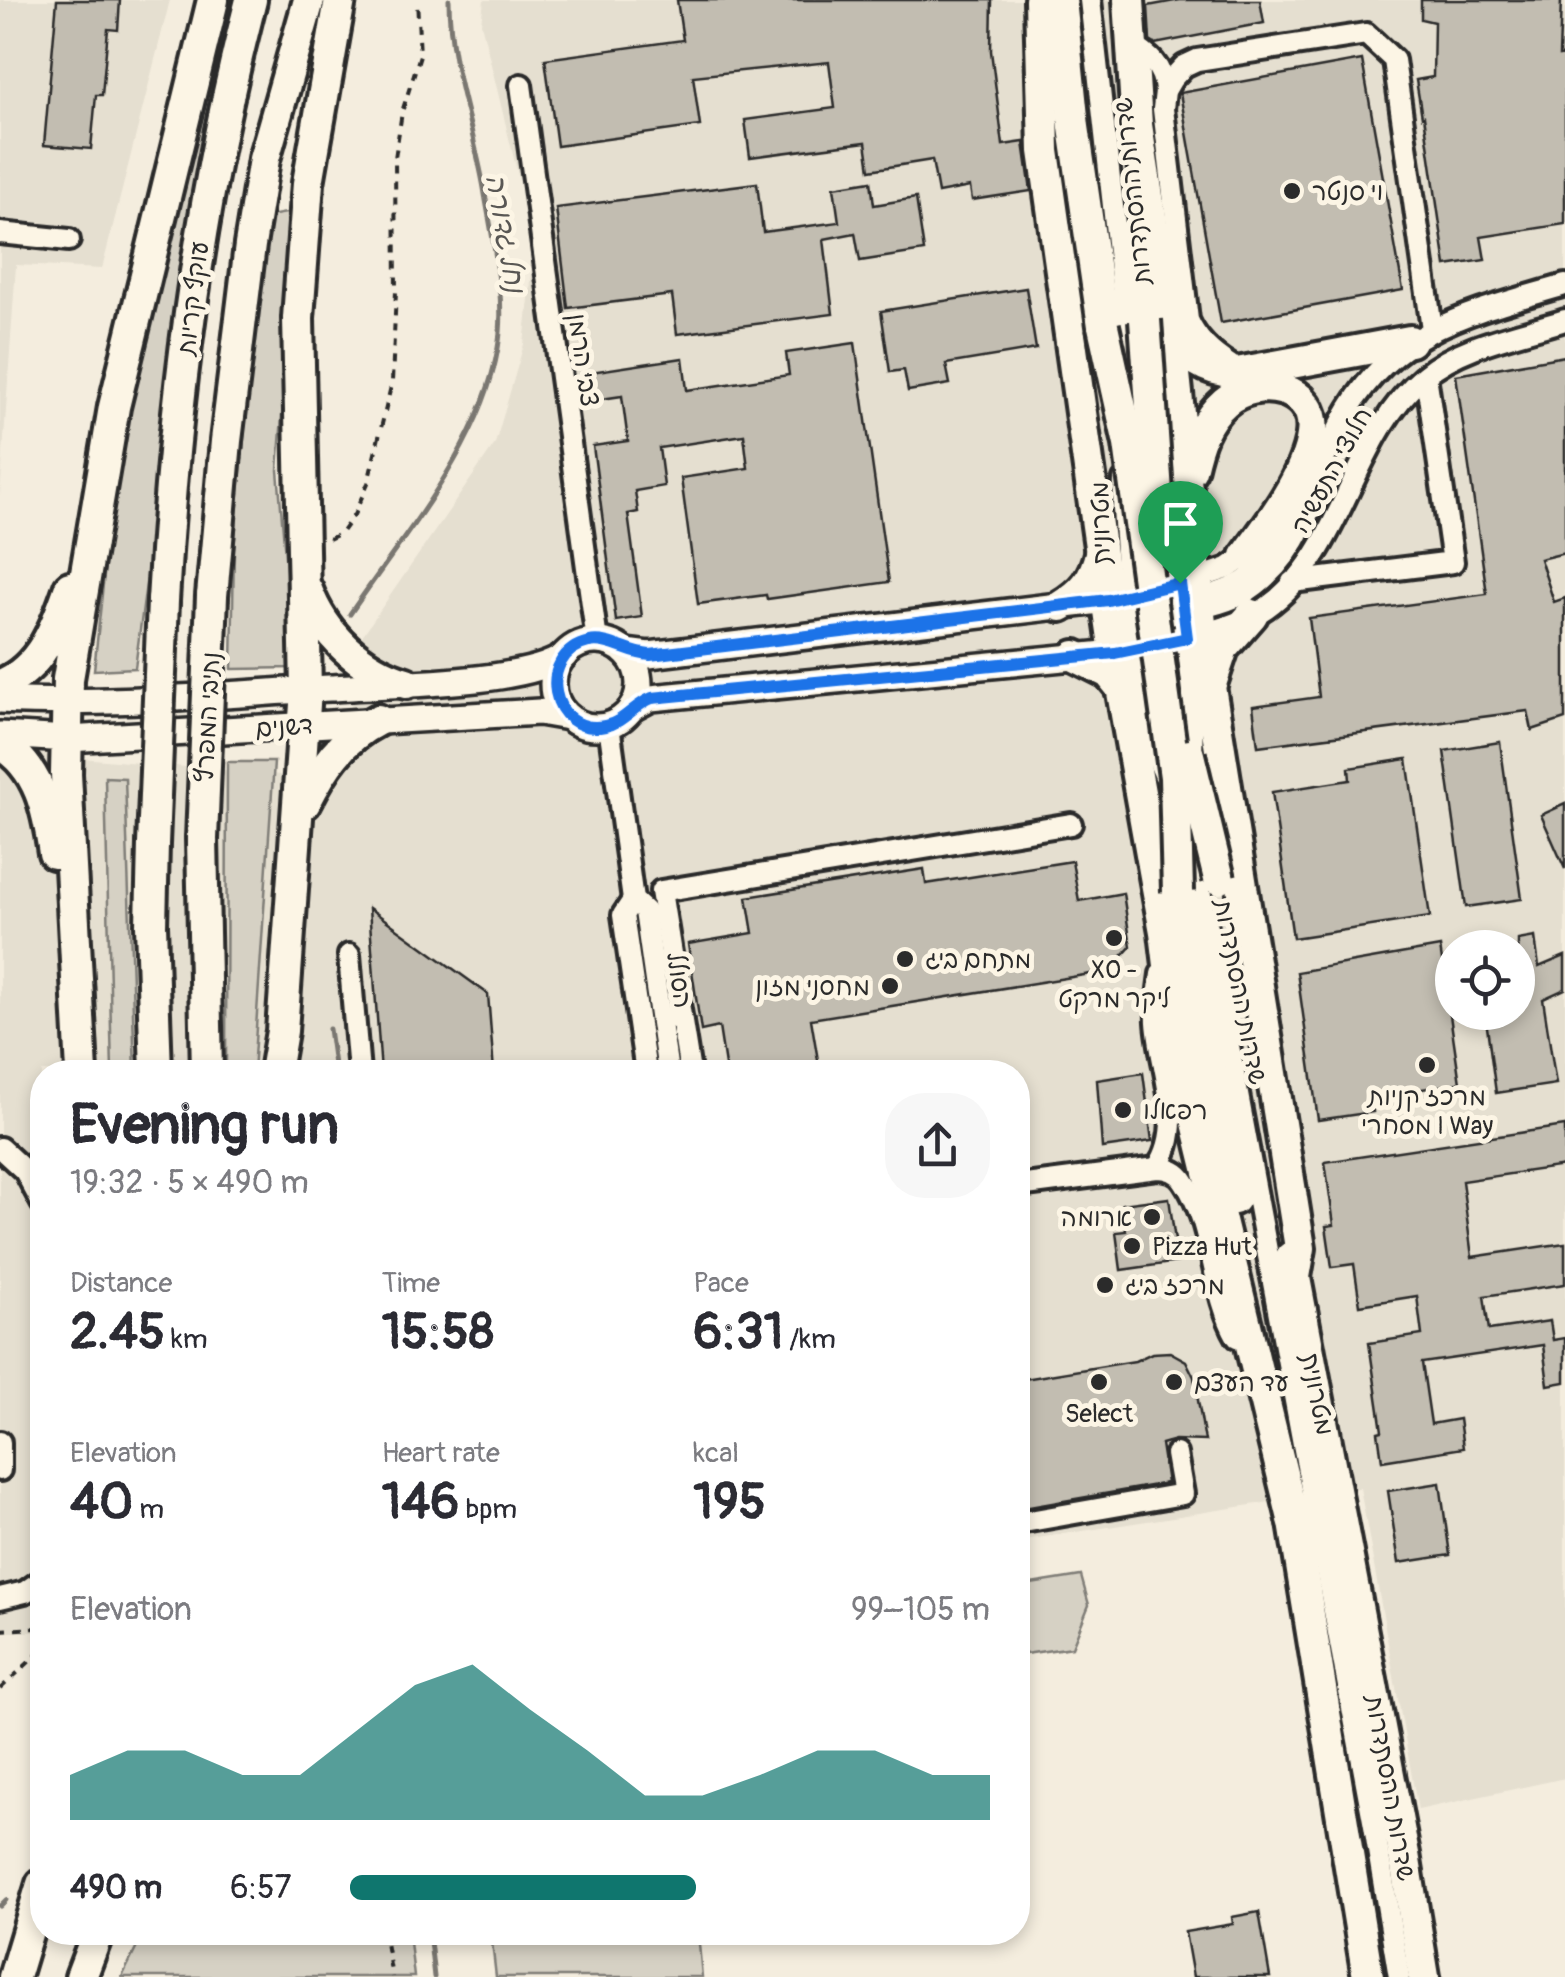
<!DOCTYPE html>
<meta charset="utf-8">
<style>
body{margin:0;font-family:Pangolin,"Playpen Sans Hebrew",sans-serif;background:#f7f7f7;color:#2b2b33;height:100vh;display:flex;flex-direction:column;font-size:38px;white-space:nowrap}
*{box-sizing:border-box;margin:0}
p{font-size:32px;color:#7c7c81}
.icon{flex:none;width:55px;height:55px;fill:none;stroke:currentColor;stroke-width:2;stroke-linecap:round;stroke-linejoin:round}
.map{position:relative;flex:1;overflow:hidden}
.panel{position:absolute;left:30px;top:1060px;width:1000px;height:885px;display:flex;flex-direction:column;background:#fff;border-radius:40px;box-shadow:0 5px 15px #0003}
.panel>*{flex:none}
.controls{position:absolute;left:1435px;top:930px;display:grid;gap:20px}
.controls a{display:grid;place-items:center;width:100px;height:100px;border-radius:50%;background:#fff;box-shadow:0 5px 15px #0003;font-size:50px}
.pin{position:absolute;display:grid;place-items:center;width:85px;height:85px;color:#fff;margin:-102px -42px;border-radius:50% 50% 50% 0;rotate:-45deg;box-shadow:0 0 10px #0007}
.pin .icon{rotate:45deg}
.round{display:grid;place-items:center;flex:none;width:105px;height:105px;border-radius:40px;background:#f7f7f7}
.summary{display:flex;align-items:center;justify-content:space-between;height:170px;padding:0 40px}
h1{font-size:55px;font-weight:700;line-height:75px}
.metrics{display:grid;grid-template-columns:repeat(3,1fr);gap:15px;height:170px;padding:10px 40px}
.metrics div{display:grid;align-content:center}
.metrics b{font-size:50px;font-weight:700}
.metrics small{font-size:28px;font-weight:400}
.metrics p{font-size:28px}
.chart{height:280px;padding:20px 40px}
.chart p{display:flex;justify-content:space-between}
.chart svg{width:100%;height:180px;margin-top:10px;fill:#0f766e;opacity:.7}
ul{padding:0 40px;list-style:none;font-size:32px}
li{display:grid;grid-template-columns:160px 120px 1fr;align-items:center;height:75px}
li i{height:25px;border-radius:12px;background:#0f766e}
.map>svg:first-child{display:block}
</style>
<div class="map">
<svg width="1565" height="1977" viewBox="0 0 1565 1977">
<rect width="100%" height="100%" fill="#f4edde"/>
<filter id="ink" filterUnits="userSpaceOnUse"><feTurbulence type="fractalNoise" baseFrequency=".01" numOctaves="2"/><feDisplacementMap in="SourceGraphic" scale="20" xChannelSelector="R" yChannelSelector="G"/><feConvolveMatrix kernelMatrix="1 2 1 2 8 2 1 2 1" color-interpolation-filters="sRGB"/></filter>
<g filter="url(#ink)">
<g fill="#e5dfd0" fill-rule="evenodd">
<polygon points="0,0 170,0 102,269 16,265 0,496"/>
<path d="M484 0H1565V1778L1418 1810 1360 1488 1018 1541V1072H42V1632H0V751L315 778 342 776 360 639 495 444 524 344 535 245 481 23ZM1452 948H1518V1012H1452Z"/>
</g>
<g fill="#d6d1c4" stroke="#807e78" stroke-width="2.5">
<polygon points="230,0 245,0 162,462 135,668 94,670 115,470 140,343 206,81"/>
<polygon points="297,211 278,470 294,668 232,669 234,549 264,217"/>
<polygon points="227,762 274,762 253,1072 226,1072"/>
<polygon points="105,777 125,778 135,1072 112,1072"/>
<polygon points="1081,1576 1089,1605 1072,1647 1018,1655 1018,1586"/>
<polygon points="144,1933 409,1933 414,1977 122,1977"/>
<polygon points="491,1933 698,1933 702,1977 496,1977"/>
</g>
<g fill="none" stroke-linecap="round" stroke-linejoin="round">
<g stroke="#7a7771" stroke-width="5">
<path d="M350 614C404 535 482 444 498 348 507 297 492 238 484 188 473 125 449 64 449 0"/>
<polyline points="329,1029 335,1072"/>
<polyline points="0,1906 6,1900"/>
<polyline points="429,1932 434,1977"/>
</g>
</g>
<g fill="#c2bdb1" stroke="#2b2b2b" stroke-width="2.5">
<polygon points="57,0 120,0 118,30 108,29 102,95 96,95 91,149 44,145"/>
<polygon points="677,0 992,0 991,51 1003,145 1024,142 1031,191 972,200 970,187 938,193 932,160 870,170 866,142 750,157 745,120 835,108 829,62 693,76 700,126 557,146 545,59 683,40"/>
<polygon points="1180,0 1260,0 1264,23 1155,44 1150,41 1148,6"/>
<polygon points="1421,0 1561,0 1559,56 1565,55 1565,224 1481,237 1485,260 1446,266 1424,116 1422,117 1416,80 1433,77 1434,22 1421,19"/>
<polygon points="1362,60 1403,290 1221,323 1180,93"/>
<polygon points="871,181 874,205 916,198 924,251 860,261 855,233 824,239 833,314 677,334 672,295 568,308 556,208 757,183 763,232 839,222 834,187"/>
<polygon points="1026,288 1036,349 946,364 950,384 908,391 904,370 890,372 881,311"/>
<polygon points="855,343 889,582 767,599 766,595 698,604 681,478 748,468 744,435 659,448 664,486 635,491 638,512 628,514 642,617 616,621 593,446 628,441 622,396 588,401 584,373 683,358 687,390 789,375 786,353"/>
<polygon points="1565,356 1565,553 1540,559 1554,602 1565,598 1565,719 1532,730 1528,711 1258,746 1253,706 1319,697 1309,618 1487,594 1456,375"/>
<polygon points="1500,742 1522,899 1466,907 1444,751"/>
<polygon points="1407,759 1430,917 1293,938 1272,792 1350,780 1349,768"/>
<polygon points="1565,804 1565,869 1541,815"/>
<polygon points="1072,861 1079,901 1123,893 1131,946 1109,971 811,1019 820,1072 726,1072 719,1027 701,1031 688,944 753,933 747,897 924,869 926,884"/>
<polygon points="369,908 488,994 494,1072 381,1072"/>
<polygon points="1535,937 1539,967 1565,956 1565,989 1543,999 1556,1084 1496,1093 1485,1012 1518,1012 1518,940"/>
<polygon points="1440,947 1460,1083 1371,1097 1373,1112 1318,1120 1297,972"/>
<polygon points="1143,1073 1152,1141 1102,1148 1097,1080"/>
<polygon points="1565,1126 1565,1166 1462,1181 1472,1257 1565,1243 1565,1284 1484,1296 1489,1330 1550,1321 1553,1340 1565,1338 1565,1382 1548,1385 1543,1345 1422,1363 1431,1424 1459,1419 1463,1448 1382,1461 1378,1432 1382,1431 1369,1343 1422,1335 1417,1296 1360,1305 1354,1264 1332,1267 1326,1226 1334,1225 1325,1162"/>
<polygon points="1169,1198 1178,1262 1121,1270 1116,1232 1126,1231 1122,1204"/>
<polygon points="1170,1352 1186,1361 1194,1377 1205,1441 1175,1440 1161,1444 1167,1483 1018,1509 1018,1380 1135,1361 1152,1353"/>
<polygon points="1440,1483 1450,1555 1399,1563 1388,1491"/>
<polygon points="1259,1912 1270,1977 1193,1977 1185,1932 1233,1924 1232,1917"/>
</g>
<g fill="none" stroke-linecap="round" stroke-linejoin="round">
<defs>
<g id="minor">
<polyline points="1090,0 1134,394 1144,419"/>
<path d="M1129 43C1149 55 1163 66 1165 91"/>
<polyline points="521,85 597,641"/>
<polyline points="0,233 69,240"/>
<path d="M1230 365C1212 354 1197 341 1188 320L1163 109 1165 91 1172 79 1184 66 1197 60 1366 34 1394 60 1432 329"/>
<polyline points="1124,480 1123,509 1130,606"/>
<path d="M1309 485C1326 462 1334 433 1349 409 1399 325 1479 311 1565 285"/>
<polyline points="1167,504 1181,594"/>
<polyline points="1196,579 1228,568 1255,549"/>
<polyline points="1292,582 1453,562 1426,375"/>
<polyline points="1185,623 1193,691 1192,768"/>
<path d="M1203 634C1224 627 1247 621 1266 608 1345 552 1351 437 1424 376 1462 344 1518 335 1565 320"/>
<path d="M1134 635C1141 685 1145 734 1167 781"/>
<polyline points="609,725 633,900 645,911 668,1072"/>
<polyline points="1187,820 1374,1826 1399,1977"/>
<polyline points="633,900 623,915 646,1072"/>
<polyline points="349,955 359,1072"/>
<polyline points="672,1016 682,1022 690,1072"/>
<polyline points="682,1022 661,891 1071,824"/>
<polyline points="0,1148 25,1171 42,1203"/>
<path d="M1157 1168C1187 1125 1160 1069 1157 1022 1156 1006 1159 990 1161 974"/>
<path d="M1018 1186 1157 1168C1168 1168 1178 1171 1184 1181 1215 1226 1210 1290 1237 1337"/>
<polyline points="0,1442 0,1470"/>
<polyline points="1018,1523 1183,1494 1176,1454"/>
<polyline points="0,1598 25,1592 42,1580"/>
</g>
<g id="major">
<circle cx="596" cy="684" r="43"/>
<polyline points="625,652 649,655 1108,600 1196,579"/>
<path d="M0 700C110 706 220 695 330 688 383 684 524 685 564 656"/>
<polyline points="632,708 651,698 1115,653 1203,634"/>
<polyline points="0,735 68,739 539,712 568,717"/>
</g>
<g id="highway">
<polyline points="1040,0 1044,151 1115,653 1165,932 1179,1048 1294,1523"/>
<polyline points="1061,0 1074,127 1103,326"/>
<polyline points="1129,0 1137,125 1175,374 1203,643 1300,1248 1295,1277"/>
<polyline points="1138,253 1145,320"/>
<path d="M1169 330C1184 357 1207 371 1237 373L1410 341"/>
<path d="M1191 470C1197 444 1204 420 1225 402 1256 375 1319 385 1312 435 1307 475 1269 525 1246 556"/>
<path d="M307 590C323 634 361 670 406 683"/>
<polyline points="212,596 226,441 250,245 264,159 309,0"/>
<path d="M163 601C174 398 200 197 251 0"/>
<path d="M1061 606C1084 592 1094 579 1100 554"/>
<path d="M1115 653C1116 642 1120 632 1128 626 1156 606 1213 607 1246 586 1285 559 1303 521 1315 477"/>
<polyline points="1075,656 1109,673 1122,689"/>
<polyline points="1212,681 1223,648 1252,615"/>
<path d="M0 685C41 670 57 625 70 587"/>
<path d="M0 744C40 767 48 812 54 853"/>
<path d="M305 803C323 767 341 739 378 720"/>
<polyline points="202,839 207,1072"/>
<polyline points="153,844 151,925 156,1072"/>
<polyline points="1179,895 1234,1199"/>
<polyline points="82,1072 66,774 68,679 114,407 213,0"/>
<polyline points="275,1072 282,1031 306,690 298,318 308,183 340,0"/>
<polyline points="1291,1257 1404,1854 1424,1977"/>
<polyline points="1291,1504 1368,1977"/>
<polyline points="14,1977 42,1884"/>
<polyline points="81,1977 98,1932"/>
</g>
</defs>
<use href="#minor" stroke="#2b2b2b" stroke-width="28"/>
<use href="#major" stroke="#2b2b2b" stroke-width="32"/>
<use href="#highway" stroke="#2b2b2b" stroke-width="38"/>
<g stroke="#2b2b2b" stroke-width="4" stroke-dasharray="8 8" stroke-linecap="butt">
<polyline points="329,539 341,533 354,515 368,483 392,382 396,291 395,158 402,112 420,55 417,0"/>
<polyline points="0,1630 37,1628 42,1624"/>
<polyline points="0,1689 42,1650"/>
<polyline points="379,1932 385,1937 392,1977"/>
</g>
<use href="#minor" stroke="#fcf5e5" stroke-width="20"/>
<use href="#major" stroke="#fcf5e5" stroke-width="25"/>
<use href="#highway" stroke="#fcf5e5" stroke-width="30"/>
<defs>
<g id="highway-bridge">
<polyline points="1145,320 1159,521"/>
<polyline points="1103,326 1129,444 1175,777 1178,892"/>
<polyline points="1189,755 1219,879"/>
<polyline points="202,839 212,596"/>
<polyline points="153,844 163,601"/>
</g>
</defs>
<use href="#highway-bridge" stroke="#2b2b2b" stroke-width="38" stroke-linecap="butt"/>
<use href="#highway-bridge" stroke="#fcf5e5" stroke-width="30"/>
</g>
</g>
<g fill="none" stroke-linecap="round" stroke-linejoin="round" filter="url(#ink)">
<defs>
<path id="route" d="M1180 583 1187 638 1115 653 652 698C634 705 623 723 605 726 550 737 535 654 589 642 610 638 628 654 650 655L1108 600Z"/>
</defs>
<use href="#route" stroke="#fff" stroke-width="20"/>
<use href="#route" stroke="#1a73e8" stroke-width="12"/>
</g>
<g fill="#2b2b2b" stroke="#fcf5e5" stroke-width="4">
<circle cx="1292" cy="191" r="10"/>
<circle cx="1114" cy="938" r="10"/>
<circle cx="905" cy="959" r="10"/>
<circle cx="890" cy="986" r="10"/>
<circle cx="1427" cy="1065" r="10"/>
<circle cx="1123" cy="1110" r="10"/>
<circle cx="1152" cy="1217" r="10"/>
<circle cx="1132" cy="1246" r="10"/>
<circle cx="1105" cy="1285" r="10"/>
<circle cx="1099" cy="1382" r="10"/>
<circle cx="1174" cy="1382" r="10"/>
</g>
<g text-anchor="middle" stroke-width="10" stroke-linejoin="round" paint-order="stroke">
<g font-size="25" fill="#2b2b2b" stroke="#fcf5e5">
<text transform="translate(1132 191) rotate(-96)" y="9">שדרות ההסתדרות</text>
<text transform="translate(192 298) rotate(-83)" y="9">עוקף קריות</text>
<text transform="translate(584 360) rotate(82)" y="9">צבי הרמן</text>
<text transform="translate(1331 470) rotate(-61)" y="9">חלוצי התעשיה</text>
<text transform="translate(1100 523) rotate(-91)" y="9">מטרונית</text>
<text transform="translate(207 717) rotate(-87)" y="9">נתיבי המפרץ</text>
<text transform="translate(284 726) rotate(-4)" y="9">דשנים</text>
<text transform="translate(680 980) rotate(82)" y="9">הסולל</text>
<text transform="translate(1241 992) rotate(79)" y="9">שדרות ההסתדרות</text>
<text transform="translate(1318 1394) rotate(79)" y="9">מטרונית</text>
<text transform="translate(1391 1788) rotate(80)" y="9">שדרות ההסתדרות</text>
</g>
<g font-size="25" fill="#2b2b2b" stroke="#fcf5e5" text-anchor="start">
<text x="1312" y="200">וי סנטר</text>
<text x="925" y="968">מתחם ביג</text>
<text x="1114" y="978" text-anchor="middle">XO -<tspan x="1114" dy="29">ליקר מרקט</tspan></text>
<text x="870" y="995" text-anchor="end">מחסני מזון</text>
<text x="1427" y="1105" text-anchor="middle">מרכז קניות<tspan x="1427" dy="29">מסחרי I Way</tspan></text>
<text x="1143" y="1119">רפאלו</text>
<text x="1132" y="1226" text-anchor="end">ארומה</text>
<text x="1152" y="1255">Pizza Hut</text>
<text x="1125" y="1294">מרכז ביג</text>
<text x="1194" y="1391">עד העצם</text>
<text x="1099" y="1422" text-anchor="middle">Select</text>
</g>
<g font-size="28" font-style="italic" fill="#595754" stroke="#fcf5e5">
<text transform="translate(506 233) rotate(80)" y="10">נחל גדורה</text>
</g>
</g>
</svg>
<div class="controls">
<a><svg class="icon" aria-label="locate" viewBox="0 0 24 24"><circle cx="12" cy="12" r="6"/><path d="M12 2v4M12 18v4M2 12h4M18 12h4"/></svg></a>
</div>
<div class="pin" style="left:1180px;top:583px;background:#1e9e55"><svg class="icon" aria-label="arrive" viewBox="0 0 24 24"><path d="M6 21V4h12l-3 4 3 4H6"/></svg></div>
<section class="panel">
<div class="summary"><div><h1>Evening run</h1><p>19:32 · 5 × 490 m</p></div><a class="round"><svg class="icon" aria-label="share" viewBox="0 0 24 24"><path d="M12 15V3M7 8l5-5 5 5M5 13v7h14v-7"/></svg></a></div>
<div class="metrics">
<div><p>Distance</p><b>2.45<small> km</small></b></div>
<div><p>Time</p><b>15:58</b></div>
<div><p>Pace</p><b>6:31<small> /km</small></b></div>
</div>
<div class="metrics">
<div><p>Elevation</p><b>40<small> m</small></b></div>
<div><p>Heart rate</p><b>146<small> bpm</small></b></div>
<div><p>kcal</p><b>195</b></div>
</div>
<div class="chart"><p><span>Elevation</span>99–105 m</p>
<svg viewBox="0 0 160 44" preserveAspectRatio="none"><path d="M0 44V33L10 27L20 27L30 33L40 33L50 22L60 11L70 6L80 17L90 27L100 38L110 38L120 33L130 27L140 27L150 33L160 33V44z"/></svg>
</div>
<ul>
<li><b>490 m</b>6:57<i style="width:54%"></i></li>
</ul>
</section>
</div>
